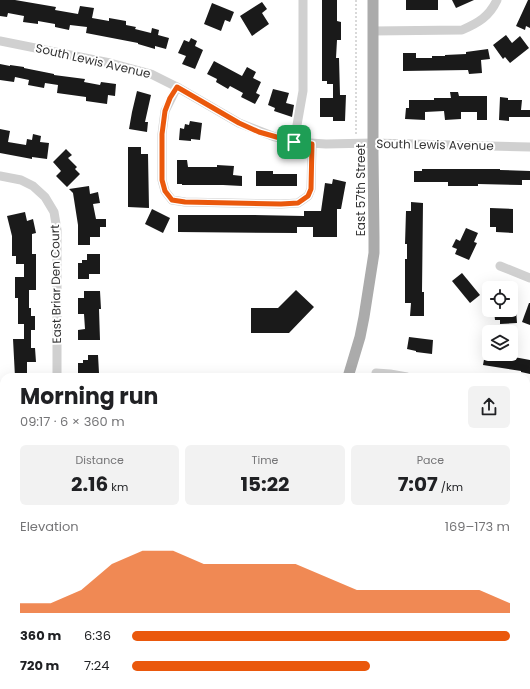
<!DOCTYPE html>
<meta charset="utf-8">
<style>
body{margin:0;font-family:Poppins,sans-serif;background:#f2f2f2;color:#202124;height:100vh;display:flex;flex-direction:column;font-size:15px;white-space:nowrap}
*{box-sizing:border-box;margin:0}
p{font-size:13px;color:#757577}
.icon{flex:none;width:22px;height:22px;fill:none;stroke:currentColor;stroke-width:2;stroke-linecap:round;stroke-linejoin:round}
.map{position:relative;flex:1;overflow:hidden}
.drawer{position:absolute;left:0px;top:373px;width:530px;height:316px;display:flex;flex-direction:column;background:#fff;border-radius:12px 12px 0 0;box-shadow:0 4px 16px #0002}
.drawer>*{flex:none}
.controls{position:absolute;left:482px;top:281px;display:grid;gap:8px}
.controls a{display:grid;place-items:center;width:36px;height:36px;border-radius:6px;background:#fff;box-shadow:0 4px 16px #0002;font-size:20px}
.pin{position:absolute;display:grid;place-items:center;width:34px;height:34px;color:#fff;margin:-17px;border-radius:8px;box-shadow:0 2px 6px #0006}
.round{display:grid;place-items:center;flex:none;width:42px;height:42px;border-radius:6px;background:#f2f2f2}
.summary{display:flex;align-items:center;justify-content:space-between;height:68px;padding:0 20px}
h1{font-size:22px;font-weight:700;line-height:30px}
.figures{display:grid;grid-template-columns:repeat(3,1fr);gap:6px;height:68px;padding:4px 20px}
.figures div{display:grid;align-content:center;border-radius:6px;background:#f2f2f2;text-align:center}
.figures b{font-size:20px;font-weight:700}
.figures small{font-size:11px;font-weight:400}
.figures p{font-size:11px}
.chart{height:112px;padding:8px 20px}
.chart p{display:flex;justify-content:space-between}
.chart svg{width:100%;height:72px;margin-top:4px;fill:#ea580c;opacity:.7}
ul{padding:0 20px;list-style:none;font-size:13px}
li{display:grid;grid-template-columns:64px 48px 1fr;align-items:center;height:30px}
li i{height:10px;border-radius:5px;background:#ea580c}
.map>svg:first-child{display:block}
</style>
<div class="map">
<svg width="530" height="689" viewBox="0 0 530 689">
<rect width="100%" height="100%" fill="#fff"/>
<g fill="#1a1a1a">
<polygon points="0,0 15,0 56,7 55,10 78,14 80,6 94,8 92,18 109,21 109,18 126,21 126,25 136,27 135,29 151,33 152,28 159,30 158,35 169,38 166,49 155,46 155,49 138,44 138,43 86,33 87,27 70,25 69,30 55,27 55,24 38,21 38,24 23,22 24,16 8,13 7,17 0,16"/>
<polygon points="322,0 337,0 337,21 341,22 341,40 337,40 336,58 339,58 340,95 346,95 345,121 333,121 333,117 320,117 320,98 333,98 333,84 327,84 327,81 322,81"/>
<rect x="406" y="0" width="32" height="10"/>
<polygon points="452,0 474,0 456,8"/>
<polygon points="528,0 530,0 530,28 526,26 525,30 516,26"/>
<polygon points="262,2 267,9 262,13 269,24 252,36 240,16"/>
<polygon points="212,3 234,12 230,22 225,20 221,31 204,24"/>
<polygon points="506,35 512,43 520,36 529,48 510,63 505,57 503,59 493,45"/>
<polygon points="191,38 197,41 195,46 203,50 195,69 182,64 186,56 178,53 184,40 189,42"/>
<polygon points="488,49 490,59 481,60 482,73 469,74 468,70 403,71 403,53 416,53 416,58 432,58 432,56 445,56 445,55 466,54 466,52"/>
<polygon points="214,61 242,76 247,67 256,72 253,78 261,82 256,93 260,95 255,104 241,97 243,93 230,86 228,89 216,82 217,79 207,74"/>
<polygon points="0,64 10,66 10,65 24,67 24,68 54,74 54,75 85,79 84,82 100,85 101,82 116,84 115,96 108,95 107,104 86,101 86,97 57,93 58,85 45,83 44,88 28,85 29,80 15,77 14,82 0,80"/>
<polygon points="273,89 289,93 286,103 294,105 292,117 274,111 275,108 268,105"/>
<polygon points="137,91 151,95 145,122 148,122 147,132 129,129 132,112"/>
<polygon points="450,92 458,92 459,96 487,96 487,120 477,120 477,112 461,112 461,119 445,120 444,111 425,112 425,120 405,119 406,108 409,108 409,100 434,100 434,98 451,98"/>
<polygon points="500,97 508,98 508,100 522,100 521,110 530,110 530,117 509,117 509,121 499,120"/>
<polygon points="190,121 202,123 200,140 191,139 191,141 179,140 180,128 184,129 185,124 189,125"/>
<polygon points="0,129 10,131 8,142 26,145 27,139 32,140 33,134 41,136 40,142 49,143 47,159 32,157 32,159 0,153"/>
<polygon points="128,147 141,147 141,154 148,154 149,208 128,207"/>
<polygon points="66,149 72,155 68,158 77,167 75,169 80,174 67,187 56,176 61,171 53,162"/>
<polygon points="177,160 187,160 188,167 217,167 217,165 234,166 233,175 242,176 242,186 223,185 182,185 182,184 177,184"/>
<polygon points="422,169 500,169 500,170 530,171 530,180 522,180 522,185 478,184 478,186 448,186 448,182 414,182 414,171 422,171"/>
<polygon points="256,171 273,171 273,174 297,174 297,186 256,186"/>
<polygon points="333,179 346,182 341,209 337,209 337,237 313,237 313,227 297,227 297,233 178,232 178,215 250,215 304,216 304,211 321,211 325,183 332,184"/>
<polygon points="89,186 90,194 98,192 100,203 93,204 96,219 106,219 106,227 100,227 100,237 90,237 90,245 78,245 78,225 73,193 69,189"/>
<polygon points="411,202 423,203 422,292 424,292 424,316 410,316 411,303 405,303 405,259 407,259 407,244 405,244 406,211 411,211"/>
<polygon points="490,208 513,209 513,233 496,232 496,227 490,227"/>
<polygon points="152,209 170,218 163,233 145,224"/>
<polygon points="25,212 27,221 33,219 36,233 32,234 32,254 36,254 36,290 29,290 29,308 31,308 31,316 35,316 35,330 31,330 31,348 35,348 36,362 27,362 27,377 15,377 13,339 24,339 24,324 18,324 18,298 15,298 15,277 24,277 24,264 16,264 16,256 12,256 12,236 7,216"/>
<polygon points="466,228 478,233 474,242 477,243 469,260 455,254 457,249 452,247 456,239 460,241"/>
<polygon points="87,254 100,254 100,274 89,274 89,279 78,279 78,263 82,263 82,260 87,260"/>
<polygon points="462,273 480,295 470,303 452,281"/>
<polygon points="296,290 314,307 289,333 251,333 251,308 278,308"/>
<polygon points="84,291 100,291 101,309 99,309 100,340 78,340 78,330 85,329 84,314 78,314 78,298 84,298"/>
<polygon points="529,303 530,303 530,325 522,322"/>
<polygon points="494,310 516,310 517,323 500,324 500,320 495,320"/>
<polygon points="409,337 433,340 432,354 416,352 416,351 407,349"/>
<polygon points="485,354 514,354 514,357 530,360 530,374 521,372 521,371 483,365"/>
<polygon points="88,355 98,355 99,373 88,373 88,377 78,377 78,363 83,363 83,360 88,360"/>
</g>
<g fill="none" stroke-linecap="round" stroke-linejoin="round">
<polyline stroke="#cdcdcd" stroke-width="1.5" stroke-dasharray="2 2" stroke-linecap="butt" points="356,0 356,134"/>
<g stroke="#d0d0d0" stroke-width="9">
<path d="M373 31 462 30C478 23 489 17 497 0"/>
<polyline points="0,41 110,63 151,74 177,87 239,123 275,137 294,142 326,144 373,143 530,147"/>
<polyline points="177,87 165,111 162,134 162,180 165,191 172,200 185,202 281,204 298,203 308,196 311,189 312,144"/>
<polyline points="294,142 303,91 303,0"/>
<polyline points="0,176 21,180 33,186 45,197 54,212 57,230 57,377"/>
<polyline points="500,266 530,278"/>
<polyline points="376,377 376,373 390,374 407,377"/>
<polyline points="526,400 530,401"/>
<polyline points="526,516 530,517"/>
<polyline points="0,524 4,523"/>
<polyline points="526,638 530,639"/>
</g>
<g stroke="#ababab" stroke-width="11">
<polyline points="348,377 360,337 364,317 374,253 374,237 373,154 373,0"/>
<polyline points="318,685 318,689"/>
</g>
<defs>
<g id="rail">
<polyline points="0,603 4,604"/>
<polyline points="407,685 424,689"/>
</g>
</defs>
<use href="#rail" stroke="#888" stroke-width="4"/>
<use href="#rail" stroke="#fff" stroke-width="2.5" stroke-dasharray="8" stroke-linecap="butt"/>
</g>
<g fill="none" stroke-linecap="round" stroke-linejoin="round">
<defs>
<polygon id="route" points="177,87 239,123 259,132 294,142 312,144 311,189 308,196 298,203 281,204 185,202 172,200 165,191 162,180 162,134 165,111 170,98"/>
</defs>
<use href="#route" stroke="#fff" stroke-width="8"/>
<use href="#route" stroke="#ea580c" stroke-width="5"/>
</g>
<g text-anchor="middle" stroke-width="4" stroke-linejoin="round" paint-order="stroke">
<g font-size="12" fill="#333" stroke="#fff">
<text transform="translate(93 61) rotate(13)" y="4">South Lewis Avenue</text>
<text transform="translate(435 145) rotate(1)" y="4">South Lewis Avenue</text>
<text transform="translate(361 190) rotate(-90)" y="4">East 57th Street</text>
<text transform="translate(56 284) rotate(-91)" y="4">East Briar Den Court</text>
</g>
</g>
</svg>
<div class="controls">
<a><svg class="icon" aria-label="locate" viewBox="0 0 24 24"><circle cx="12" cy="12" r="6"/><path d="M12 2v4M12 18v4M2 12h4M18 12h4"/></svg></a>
<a><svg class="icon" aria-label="layers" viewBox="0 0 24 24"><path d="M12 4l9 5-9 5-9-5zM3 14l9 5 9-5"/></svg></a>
</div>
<div class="pin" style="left:294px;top:142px;background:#1e9e55"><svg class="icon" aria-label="arrive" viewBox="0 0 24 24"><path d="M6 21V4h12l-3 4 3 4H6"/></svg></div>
<section class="drawer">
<div class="summary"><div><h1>Morning run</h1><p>09:17 · 6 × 360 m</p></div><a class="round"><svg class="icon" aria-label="share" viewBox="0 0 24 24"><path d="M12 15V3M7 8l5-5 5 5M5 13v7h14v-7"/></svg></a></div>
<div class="figures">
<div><p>Distance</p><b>2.16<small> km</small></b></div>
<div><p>Time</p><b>15:22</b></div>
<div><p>Pace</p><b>7:07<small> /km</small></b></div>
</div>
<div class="chart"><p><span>Elevation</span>169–173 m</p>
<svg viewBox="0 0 160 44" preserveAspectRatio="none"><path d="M0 44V38L10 38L20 30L30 14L40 6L50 6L60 14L70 14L80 14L90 14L100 22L110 30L120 30L130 30L140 30L150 30L160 38V44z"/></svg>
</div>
<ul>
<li><b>360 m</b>6:36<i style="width:100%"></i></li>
<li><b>720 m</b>7:24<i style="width:63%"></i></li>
</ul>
</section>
</div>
